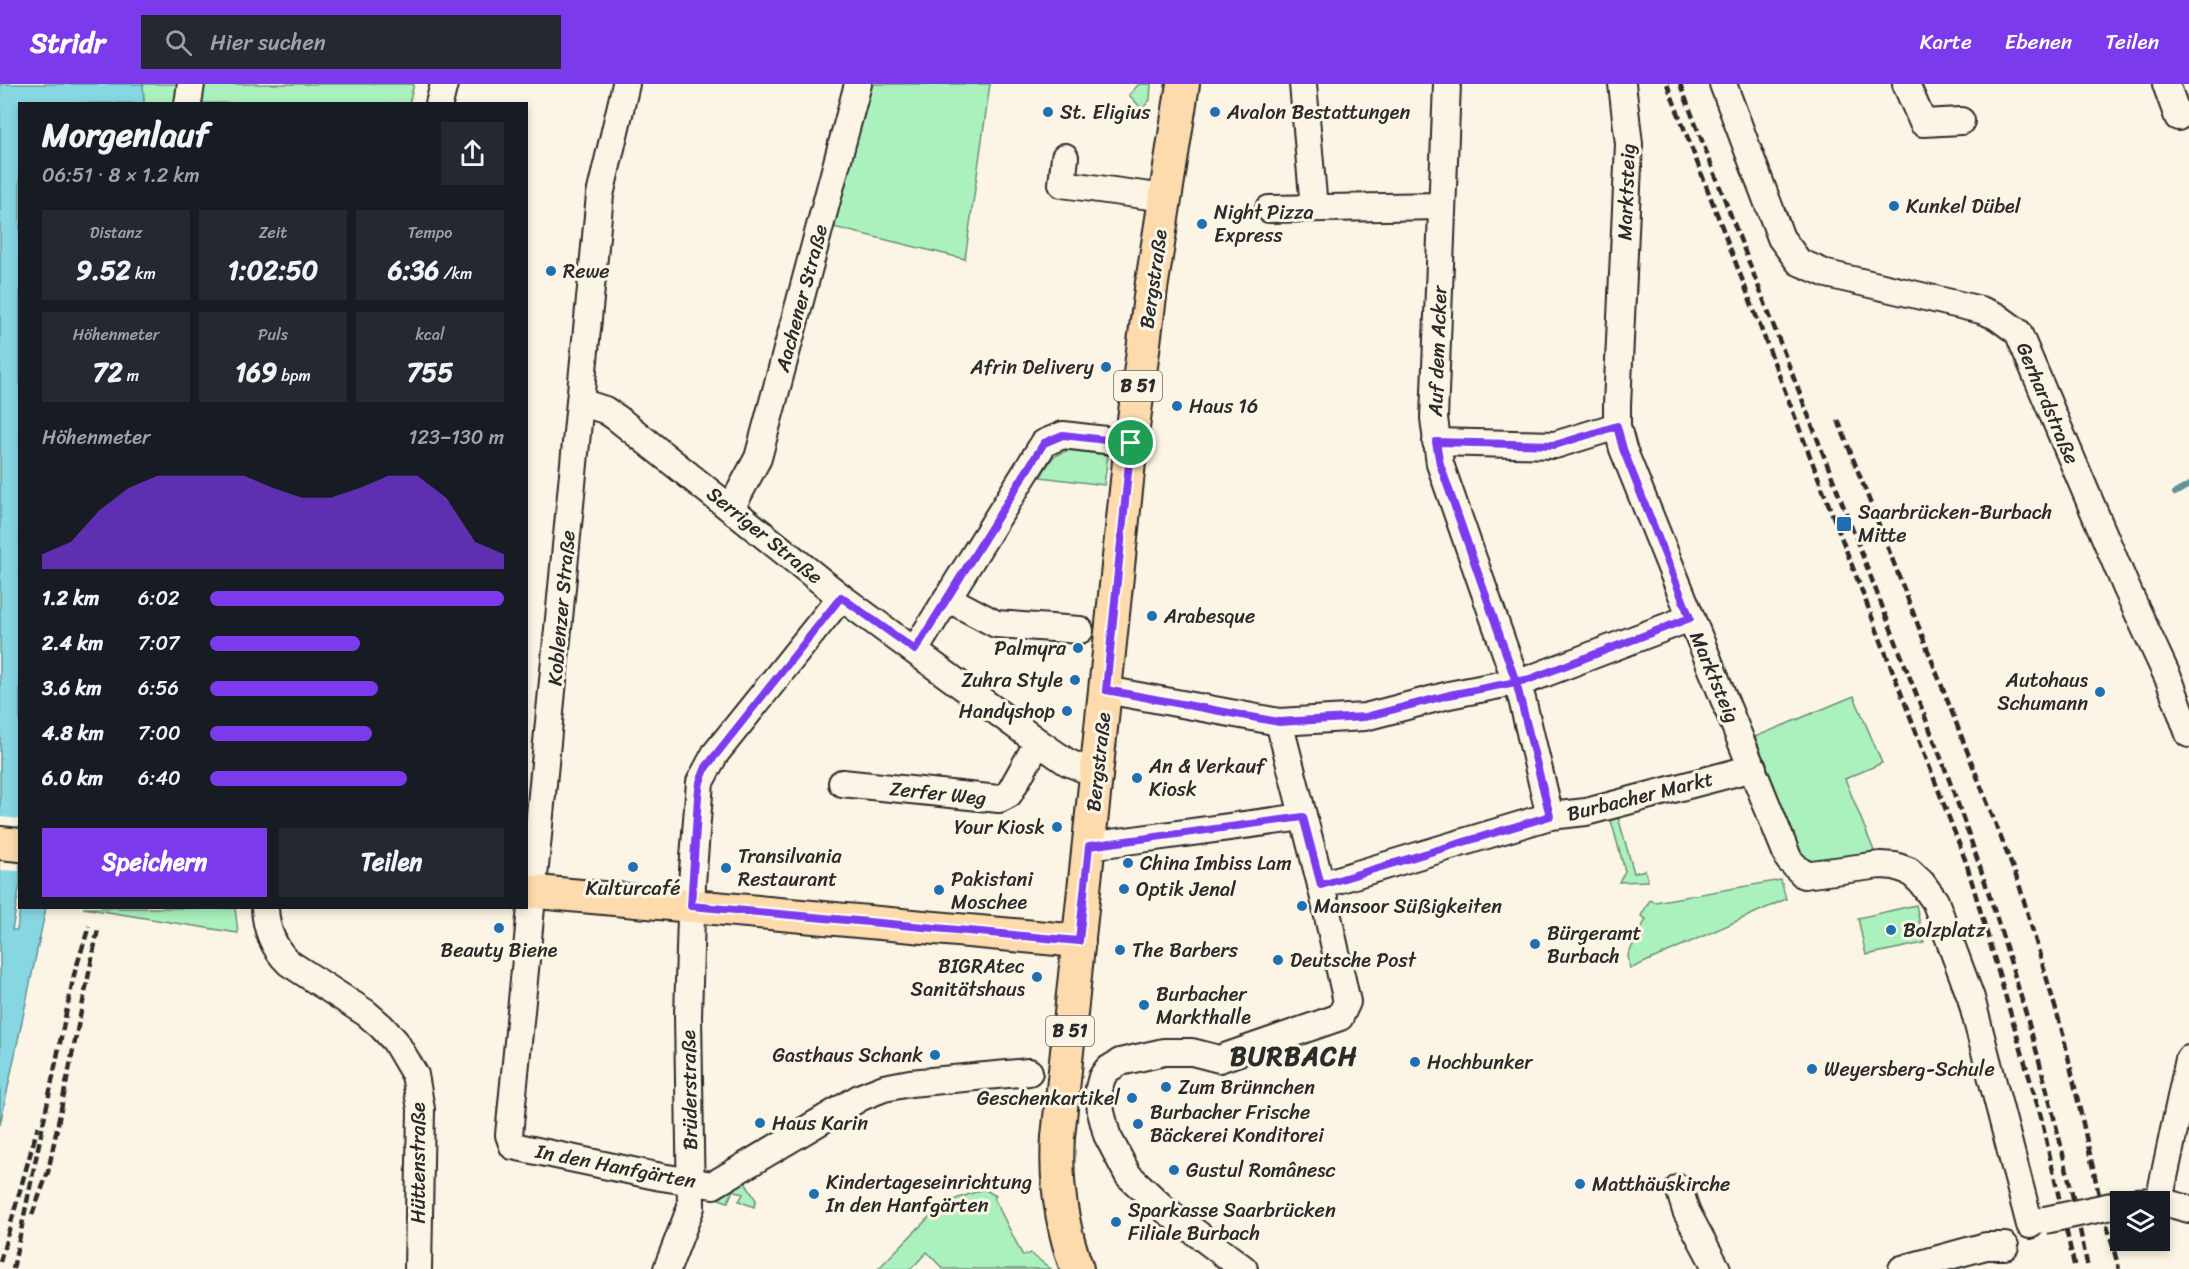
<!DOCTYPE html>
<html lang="de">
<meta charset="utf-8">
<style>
body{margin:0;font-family:Sriracha,sans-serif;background:#242831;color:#f1f3f6;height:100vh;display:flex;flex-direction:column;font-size:22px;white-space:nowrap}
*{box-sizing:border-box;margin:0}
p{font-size:20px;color:#9ea1a6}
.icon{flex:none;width:33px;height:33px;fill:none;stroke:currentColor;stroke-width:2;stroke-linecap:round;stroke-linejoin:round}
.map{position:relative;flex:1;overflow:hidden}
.details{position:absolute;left:18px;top:18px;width:510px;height:807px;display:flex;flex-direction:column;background:#171b24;border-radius:0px;box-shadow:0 3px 9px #0003}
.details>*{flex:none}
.buttons{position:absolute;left:2110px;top:1107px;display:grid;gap:12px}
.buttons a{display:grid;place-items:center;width:60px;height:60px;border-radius:0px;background:#171b24;box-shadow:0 3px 9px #0003;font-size:30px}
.pin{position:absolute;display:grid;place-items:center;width:51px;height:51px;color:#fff;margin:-26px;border:3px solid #fff;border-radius:50%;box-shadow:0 2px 6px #0007}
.round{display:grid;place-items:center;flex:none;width:63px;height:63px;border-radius:0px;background:#242831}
.overview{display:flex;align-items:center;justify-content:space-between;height:102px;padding:0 24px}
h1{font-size:33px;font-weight:700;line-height:45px}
.figures{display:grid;grid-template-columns:repeat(3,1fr);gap:9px;height:102px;padding:6px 24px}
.figures div{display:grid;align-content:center;border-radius:0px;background:#242831;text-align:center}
.figures b{font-size:26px;font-weight:700}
.figures small{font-size:16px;font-weight:400}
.figures p{font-size:16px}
.chart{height:168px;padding:12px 24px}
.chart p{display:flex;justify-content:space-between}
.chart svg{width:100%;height:108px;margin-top:6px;fill:#7c3aed;opacity:.7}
.cta{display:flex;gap:12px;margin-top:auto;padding:12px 24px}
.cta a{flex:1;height:69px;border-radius:0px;background:#7c3aed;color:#fff;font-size:24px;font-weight:700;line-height:69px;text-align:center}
.cta a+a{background:#242831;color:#f1f3f6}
ul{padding:0 24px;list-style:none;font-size:20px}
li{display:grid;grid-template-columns:96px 72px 1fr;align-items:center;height:45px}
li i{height:15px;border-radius:8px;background:#7c3aed}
header{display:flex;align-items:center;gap:36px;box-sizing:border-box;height:84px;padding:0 30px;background:#7c3aed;color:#fff}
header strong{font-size:28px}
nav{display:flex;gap:33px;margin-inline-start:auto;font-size:21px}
.search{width:420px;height:54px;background:#242831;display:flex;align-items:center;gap:15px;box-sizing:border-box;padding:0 21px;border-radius:0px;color:#9ea1a6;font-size:22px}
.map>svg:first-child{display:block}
</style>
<header>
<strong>Stridr</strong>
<div class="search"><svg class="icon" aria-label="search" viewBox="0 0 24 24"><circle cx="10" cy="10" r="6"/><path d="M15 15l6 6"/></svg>Hier suchen</div>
<nav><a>Karte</a><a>Ebenen</a><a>Teilen</a></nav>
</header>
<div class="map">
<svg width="2189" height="1185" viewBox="0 0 2189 1185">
<rect width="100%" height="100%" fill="#fcf5e5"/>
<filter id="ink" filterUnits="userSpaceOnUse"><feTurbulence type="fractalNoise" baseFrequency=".0167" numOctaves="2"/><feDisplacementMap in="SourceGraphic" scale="12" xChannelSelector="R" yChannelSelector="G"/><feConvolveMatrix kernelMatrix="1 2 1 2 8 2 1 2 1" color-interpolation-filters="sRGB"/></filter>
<g filter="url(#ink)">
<g fill="#abf1be" stroke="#6b8e74" stroke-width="1.5">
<polygon points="143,0 414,0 409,20 144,19"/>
<polygon points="858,0 990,0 965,175 821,140"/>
<polygon points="1139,0 1151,0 1150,16 1142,25 1129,11"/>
<polygon points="1068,366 1108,371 1104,401 1040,393 1053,373"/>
<polygon points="1854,612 1882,679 1845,695 1874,767 1806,781 1755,653"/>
<polygon points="1607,722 1618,733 1634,789 1645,786 1648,797 1619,798 1625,787"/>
<polygon points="1781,796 1786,815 1630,885 1628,871 1646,835 1641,832 1650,816 1655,818"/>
<polygon points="1916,821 1924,859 1866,871 1858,834"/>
<polygon points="83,824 235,824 238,849"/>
<polygon points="744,1097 756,1116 754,1123 739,1117 743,1110 733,1106 728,1118 719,1115"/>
<polygon points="984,1105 996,1112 994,1114 1023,1172 1030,1169 1051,1185 943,1185 927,1168 911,1185 878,1185 942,1120"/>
</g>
<polygon fill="#87d7e2" stroke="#629299" stroke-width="1.5" points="0,0 143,0 144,19 20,20 20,800 12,846 17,846 20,824 46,824 0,1041"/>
<polygon fill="#fcf5e5" points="0,733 19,735 19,787 0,786"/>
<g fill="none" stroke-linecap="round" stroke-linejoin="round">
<polyline stroke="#629299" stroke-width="6" points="2175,409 2189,401"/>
<defs>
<g id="minor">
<polyline points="626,0 600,111 509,1051 513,1062 661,1093 713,1101 861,1013 884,1004 910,999 1029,988"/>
<polyline points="1303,0 1314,124"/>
<polyline points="1447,0 1434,334 1440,380 1522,615 1550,732"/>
<polyline points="1622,0 1629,60 1617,321 1617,342 1623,365 1789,776 1804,791 1880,781 1895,782 1909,787 1921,798 1935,817 1971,914 2030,1141"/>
<polyline points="1723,0 1781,154 1799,178 1827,190 1981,226 1996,232 2018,248 2126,503 2170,598 2189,650"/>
<polyline points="1906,0 1923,39 1961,37"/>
<polyline points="2166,0 2178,33"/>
<polyline points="188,20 191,0"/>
<polyline points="439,20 444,0"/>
<polyline points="1065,73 1062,100 1165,114"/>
<polyline points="1269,125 1442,122"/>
<polyline points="580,318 605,326 617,334 841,513 1038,658 1067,678 1096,690"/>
<polyline points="1436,358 1555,361 1617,342"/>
<polyline points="731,424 758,374 858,0"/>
<polyline points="947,514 996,540 1080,546"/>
<polyline points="915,566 1044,359 1063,351 1131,359"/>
<polyline points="1106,606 1279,638 1365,633 1449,611 1530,595 1690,534"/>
<polyline points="842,699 999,715 1009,710 1038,658"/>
<polyline points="1089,762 1303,733"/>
<polyline points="1321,801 1550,732 1586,728 1753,684"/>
<path d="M265 824C266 845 274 865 289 879L366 929 381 942 395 957 415 991 421 1025 418 1185"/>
<polyline points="1679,1104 1686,1127 1717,1185"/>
<polyline points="2159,1117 2189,975"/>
<polyline points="2134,1118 2159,1117 2189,1125"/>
<polyline points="667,1185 691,1123 688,932 692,799 700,698 715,670 841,513"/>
<polyline points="1244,1185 1163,1124 1128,1091 1107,1051 1101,1028 1099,1004 1102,993 1107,986 1120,978 1164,968 1192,968 1219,975 1340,933 1347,918 1321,801 1279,638"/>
<polyline points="1902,1185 1986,1162 2005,1162"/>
</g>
<g id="major">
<polyline points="0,759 20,761"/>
<polyline points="526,807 1079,857"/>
<path d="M1077 1185C1061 1141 1055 1100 1058 1053L1131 359 1151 205 1183 0"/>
</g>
</defs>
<use href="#minor" stroke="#2b2b2b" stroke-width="30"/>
<use href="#major" stroke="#2b2b2b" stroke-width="36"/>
<use href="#minor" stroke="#fcf5e5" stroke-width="26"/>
<use href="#major" stroke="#fddbac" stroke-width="32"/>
<g stroke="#2b2b2b" stroke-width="4.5" stroke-dasharray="9 4.5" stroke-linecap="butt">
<polyline points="1667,0 1966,778 2041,1033 2075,1185"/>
<path d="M1680 0 1944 682C2005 846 2054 1013 2088 1185"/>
<polyline points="1838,336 2019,800 2063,950 2099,1111 2119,1185"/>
<polyline points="32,1131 48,1088 98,845"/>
<polyline points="0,1178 38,1042"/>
<polyline points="13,1185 74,891 89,842"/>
</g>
<defs>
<polyline id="minor-bridge" points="2045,1136 2121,1120"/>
</defs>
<use href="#minor-bridge" stroke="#2b2b2b" stroke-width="30" stroke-linecap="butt"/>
<use href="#minor-bridge" stroke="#fcf5e5" stroke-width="26"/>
</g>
</g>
<g fill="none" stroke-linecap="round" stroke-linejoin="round" filter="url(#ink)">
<defs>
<polyline id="route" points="1131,359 1063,351 1044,359 915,566 841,513 706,683 700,698 698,713 691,822 1079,857 1089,762 1303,733 1321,801 1328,799 1550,732 1516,598 1530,595 1690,534 1623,365 1617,342 1555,361 1436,358 1440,380 1516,598 1449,611 1365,633 1279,638 1106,606 1131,359"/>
</defs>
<use href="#route" stroke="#fff" stroke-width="12"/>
<use href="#route" stroke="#7c3aed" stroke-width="8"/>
</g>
<g fill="#1f6fb2" stroke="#fcf5e5" stroke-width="2">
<circle cx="1048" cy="28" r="6"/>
<circle cx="1215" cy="28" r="6"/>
<circle cx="1894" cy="122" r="6"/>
<circle cx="1202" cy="140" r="6"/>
<circle cx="551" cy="187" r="6"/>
<circle cx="1106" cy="283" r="6"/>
<circle cx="1177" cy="322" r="6"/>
<rect x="1836" y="432" width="16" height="16" rx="3"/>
<circle cx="1152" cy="532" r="6"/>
<circle cx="1078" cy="564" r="6"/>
<circle cx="1075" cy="596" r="6"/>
<circle cx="2100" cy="608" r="6"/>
<circle cx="1067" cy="627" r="6"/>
<circle cx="1137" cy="694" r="6"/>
<circle cx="1057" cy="743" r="6"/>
<circle cx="1128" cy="779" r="6"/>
<circle cx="633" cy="783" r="6"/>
<circle cx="726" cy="784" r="6"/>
<circle cx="1124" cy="805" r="6"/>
<circle cx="939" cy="806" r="6"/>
<circle cx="1302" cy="822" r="6"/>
<circle cx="499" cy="844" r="6"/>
<circle cx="1891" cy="846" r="6"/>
<circle cx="1535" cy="860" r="6"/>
<circle cx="1120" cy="866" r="6"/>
<circle cx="1278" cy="876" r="6"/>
<circle cx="1037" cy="893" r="6"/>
<circle cx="1144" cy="921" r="6"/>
<circle cx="935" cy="971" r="6"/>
<circle cx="1415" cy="978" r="6"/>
<circle cx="1812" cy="985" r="6"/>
<circle cx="1166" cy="1003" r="6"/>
<circle cx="1132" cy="1014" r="6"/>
<circle cx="760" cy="1039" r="6"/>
<circle cx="1138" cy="1040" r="6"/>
<circle cx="1174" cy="1086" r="6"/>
<circle cx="1580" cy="1100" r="6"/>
<circle cx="814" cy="1110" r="6"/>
<circle cx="1116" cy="1138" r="6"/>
</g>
<g text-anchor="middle" stroke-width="6" stroke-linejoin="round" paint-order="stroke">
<g fill="#fcf5e5" stroke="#6a6863" stroke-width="1.5">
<rect x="1114" y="287" width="48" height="30" rx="4.5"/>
<rect x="1046" y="932" width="48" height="30" rx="4.5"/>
</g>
<g font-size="18" font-weight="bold" fill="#2b2b2b">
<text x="1138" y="308">B 51</text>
<text x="1070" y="953">B 51</text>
</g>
<g font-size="20" fill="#2b2b2b" stroke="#fcf5e5" text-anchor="start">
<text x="1060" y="35">St. Eligius</text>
<text x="1227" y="35">Avalon Bestattungen</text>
<text x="1906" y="129">Kunkel Dübel</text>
<text x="1214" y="135">Night Pizza<tspan x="1214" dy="23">Express</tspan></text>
<text x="563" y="194">Rewe</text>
<text x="1094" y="290" text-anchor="end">Afrin Delivery</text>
<text x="1189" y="329">Haus 16</text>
<text x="1858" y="435">Saarbrücken-Burbach<tspan x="1858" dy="23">Mitte</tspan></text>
<text x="1164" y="539">Arabesque</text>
<text x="1066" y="571" text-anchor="end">Palmyra</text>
<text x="1063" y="603" text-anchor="end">Zuhra Style</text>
<text x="2088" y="603" text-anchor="end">Autohaus<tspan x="2088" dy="23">Schumann</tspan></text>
<text x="1055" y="634" text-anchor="end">Handyshop</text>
<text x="1149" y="689">An &amp; Verkauf<tspan x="1149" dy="23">Kiosk</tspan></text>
<text x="1045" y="750" text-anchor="end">Your Kiosk</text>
<text x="738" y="779">Transilvania<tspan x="738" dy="23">Restaurant</tspan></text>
<text x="1140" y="786">China Imbiss Lam</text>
<text x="951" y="802">Pakistani<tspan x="951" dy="23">Moschee</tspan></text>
<text x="633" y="811" text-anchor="middle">Kulturcafé</text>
<text x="1136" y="812">Optik Jenal</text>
<text x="1314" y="829">Mansoor Süßigkeiten</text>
<text x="1903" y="853">Bolzplatz</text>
<text x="1547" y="856">Bürgeramt<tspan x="1547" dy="23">Burbach</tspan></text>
<text x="499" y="873" text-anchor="middle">Beauty Biene</text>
<text x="1132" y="873">The Barbers</text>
<text x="1290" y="883">Deutsche Post</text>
<text x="1025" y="889" text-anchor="end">BIGRAtec<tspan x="1025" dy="23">Sanitätshaus</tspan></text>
<text x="1156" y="917">Burbacher<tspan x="1156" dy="23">Markthalle</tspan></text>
<text x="923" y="978" text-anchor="end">Gasthaus Schank</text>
<text x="1427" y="985">Hochbunker</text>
<text x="1824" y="992">Weyersberg-Schule</text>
<text x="1178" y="1010">Zum Brünnchen</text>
<text x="1120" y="1021" text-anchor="end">Geschenkartikel</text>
<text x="1150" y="1035">Burbacher Frische<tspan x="1150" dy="23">Bäckerei Konditorei</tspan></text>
<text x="772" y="1046">Haus Karin</text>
<text x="1186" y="1093">Gustul Românesc</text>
<text x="826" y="1105">Kindertageseinrichtung<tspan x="826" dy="23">In den Hanfgärten</tspan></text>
<text x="1592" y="1107">Matthäuskirche</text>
<text x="1128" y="1133">Sparkasse Saarbrücken<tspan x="1128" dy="23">Filiale Burbach</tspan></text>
</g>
<g font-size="20" fill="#2b2b2b" stroke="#fcf5e5">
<text transform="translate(1626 108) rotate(-88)" y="7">Marktsteig</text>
<text transform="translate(1153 195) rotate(-82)" y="7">Bergstraße</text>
<text transform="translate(801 214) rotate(-75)" y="7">Aachener Straße</text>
<text transform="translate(1437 267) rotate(-88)" y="7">Auf dem Acker</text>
<text transform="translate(2048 319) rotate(67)" y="7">Gerhardstraße</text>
<text transform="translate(765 451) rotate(39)" y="7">Serriger Straße</text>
<text transform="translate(561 524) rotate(-85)" y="7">Koblenzer Straße</text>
<text transform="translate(1715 593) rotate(67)" y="7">Marktsteig</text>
<text transform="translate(1098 678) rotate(-84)" y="7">Bergstraße</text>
<text transform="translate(938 709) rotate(6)" y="7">Zerfer Weg</text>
<text transform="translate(1640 712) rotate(-14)" y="7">Burbacher Markt</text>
<text transform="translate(689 1006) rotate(-91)" y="7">Brüderstraße</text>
<text transform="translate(418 1079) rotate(-90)" y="7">Hüttenstraße</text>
<text transform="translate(616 1082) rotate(11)" y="7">In den Hanfgärten</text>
</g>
<g font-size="26" font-weight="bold" letter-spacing="1.5" fill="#2b2b2b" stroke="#fcf5e5">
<text x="1294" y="981">BURBACH</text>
</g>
</g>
</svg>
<div class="buttons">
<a><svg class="icon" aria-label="layers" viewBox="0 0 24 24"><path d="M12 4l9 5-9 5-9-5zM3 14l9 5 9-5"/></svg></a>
</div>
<div class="pin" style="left:1131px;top:359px;background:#1e9e55"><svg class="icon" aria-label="arrive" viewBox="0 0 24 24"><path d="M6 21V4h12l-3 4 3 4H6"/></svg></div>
<section class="details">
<div class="overview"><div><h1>Morgenlauf</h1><p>06:51 · 8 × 1.2 km</p></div><a class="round"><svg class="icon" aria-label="share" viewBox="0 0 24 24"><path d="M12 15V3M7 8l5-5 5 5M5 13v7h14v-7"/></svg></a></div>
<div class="figures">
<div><p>Distanz</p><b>9.52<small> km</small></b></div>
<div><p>Zeit</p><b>1:02:50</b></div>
<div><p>Tempo</p><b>6:36<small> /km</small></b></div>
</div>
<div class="figures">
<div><p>Höhenmeter</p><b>72<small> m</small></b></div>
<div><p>Puls</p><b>169<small> bpm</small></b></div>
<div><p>kcal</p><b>755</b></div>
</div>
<div class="chart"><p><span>Höhenmeter</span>123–130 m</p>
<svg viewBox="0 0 160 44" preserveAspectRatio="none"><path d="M0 44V38L10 33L20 20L30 11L40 6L50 6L60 6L70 6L80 11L90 15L100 15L110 11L120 6L130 6L140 15L150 33L160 38V44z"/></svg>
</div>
<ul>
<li><b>1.2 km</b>6:02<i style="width:100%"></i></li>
<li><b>2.4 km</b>7:07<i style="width:51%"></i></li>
<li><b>3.6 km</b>6:56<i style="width:57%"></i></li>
<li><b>4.8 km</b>7:00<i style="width:55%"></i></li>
<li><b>6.0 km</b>6:40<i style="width:67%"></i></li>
</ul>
<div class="cta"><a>Speichern</a><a>Teilen</a></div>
</section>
</div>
